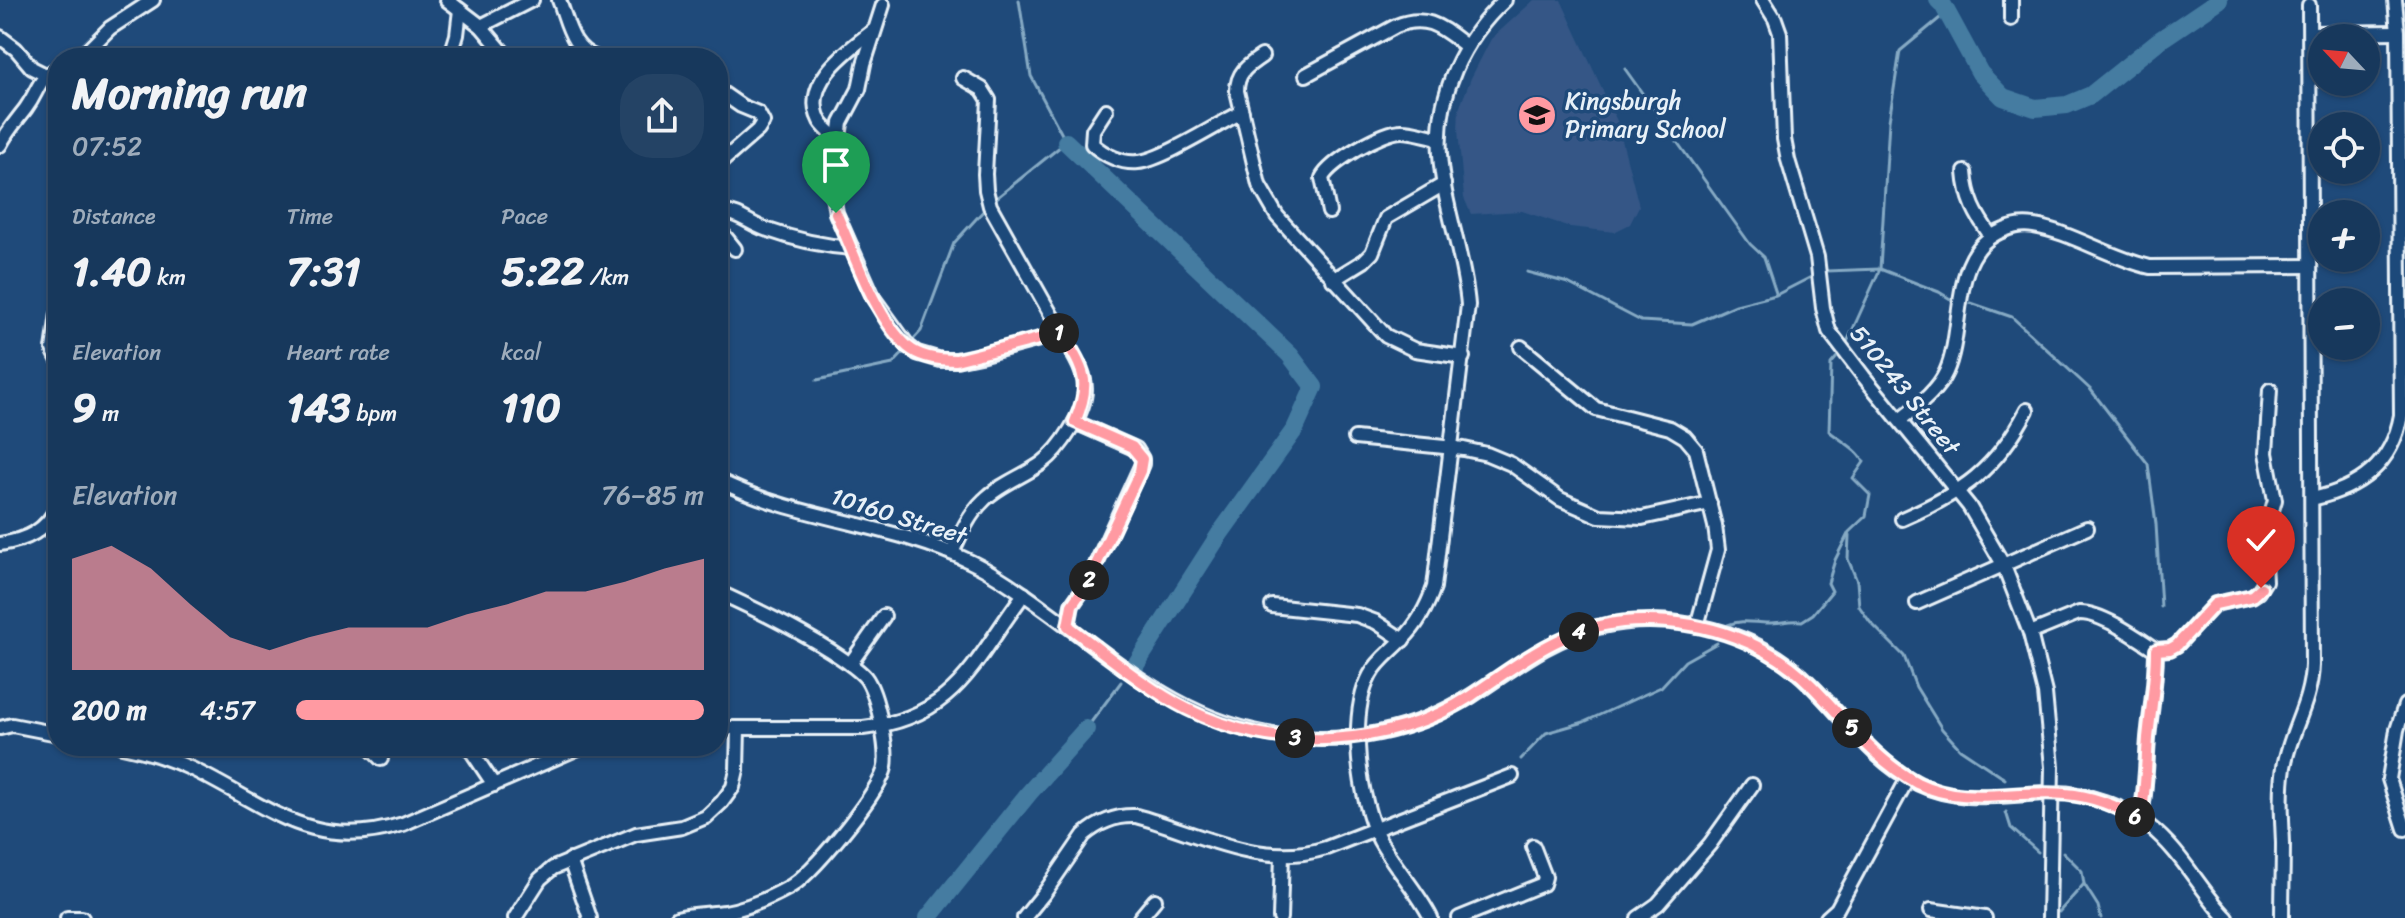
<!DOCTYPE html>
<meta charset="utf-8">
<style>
body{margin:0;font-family:Sriracha,sans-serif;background:#244365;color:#f1f3f6;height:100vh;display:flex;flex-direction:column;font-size:30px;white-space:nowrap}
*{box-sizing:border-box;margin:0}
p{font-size:26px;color:#9eacbb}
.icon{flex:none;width:44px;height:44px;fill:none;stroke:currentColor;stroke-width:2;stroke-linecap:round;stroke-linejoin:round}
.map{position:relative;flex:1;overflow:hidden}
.drawer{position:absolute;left:48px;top:48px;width:680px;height:708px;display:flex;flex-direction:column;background:#17385c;border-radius:32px;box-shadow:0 2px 6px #0004,0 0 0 2px #365272}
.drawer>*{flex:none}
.needle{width:52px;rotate:296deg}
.fabs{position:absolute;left:2308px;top:24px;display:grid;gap:16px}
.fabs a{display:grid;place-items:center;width:72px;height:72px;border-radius:50%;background:#17385c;box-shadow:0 2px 6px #0004,0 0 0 2px #365272;font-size:40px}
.pin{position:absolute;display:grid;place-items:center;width:68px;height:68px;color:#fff;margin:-82px -34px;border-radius:50% 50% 50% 0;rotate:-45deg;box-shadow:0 0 8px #0007}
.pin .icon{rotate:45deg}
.km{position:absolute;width:40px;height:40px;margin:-20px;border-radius:50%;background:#222;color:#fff;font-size:22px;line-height:40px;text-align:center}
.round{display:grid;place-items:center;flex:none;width:84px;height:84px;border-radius:32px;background:#244365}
.headline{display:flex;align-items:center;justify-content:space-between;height:136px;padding:0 24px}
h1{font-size:44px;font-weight:700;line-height:60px}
.stats{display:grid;grid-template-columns:repeat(3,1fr);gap:12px;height:136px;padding:8px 24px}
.stats div{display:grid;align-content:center}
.stats b{font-size:40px;font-weight:700}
.stats small{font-size:22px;font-weight:400}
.stats p{font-size:22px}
.chart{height:224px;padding:16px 24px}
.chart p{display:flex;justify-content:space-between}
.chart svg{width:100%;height:144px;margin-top:8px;fill:#ff9aa2;opacity:.7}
ul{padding:0 24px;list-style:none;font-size:26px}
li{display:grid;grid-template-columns:128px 96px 1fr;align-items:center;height:60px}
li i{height:20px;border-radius:10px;background:#ff9aa2}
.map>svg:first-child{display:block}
</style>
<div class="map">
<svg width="2405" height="918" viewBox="0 0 2405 918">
<rect width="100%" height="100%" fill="#1f4a7a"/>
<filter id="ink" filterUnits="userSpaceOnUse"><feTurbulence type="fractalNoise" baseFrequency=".0125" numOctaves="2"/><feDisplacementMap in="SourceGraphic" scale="16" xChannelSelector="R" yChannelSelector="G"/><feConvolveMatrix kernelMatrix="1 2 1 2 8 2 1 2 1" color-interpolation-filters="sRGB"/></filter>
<g filter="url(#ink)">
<polygon fill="#345786" points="1534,0 1561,0 1617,121 1639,206 1630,224 1614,232 1570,227 1522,211 1471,214 1464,198 1458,130 1459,109 1471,78 1491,39"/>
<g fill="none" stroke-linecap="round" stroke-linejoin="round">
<g stroke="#86aac4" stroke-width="3">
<polyline points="1625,69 1750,244 1764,257 1776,293"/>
<polyline points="994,200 1066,142 1031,76 1019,0"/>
<polyline points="1826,271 1880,269 1939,292 1952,300"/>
<polyline points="1527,272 1568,283 1641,321 1692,324 1736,305 1776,295 1815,275"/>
<polyline points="1971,303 2012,317 2091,390 2148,464 2156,524 2161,607"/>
<polyline points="911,342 921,331 954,243 986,208"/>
<polyline points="1847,342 1880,269 1889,121 1900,51 1946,13"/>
<polyline points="817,380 893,364 907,349"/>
<polyline points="1849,535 1848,559 1857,581 1859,606 1870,622 1904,656 1916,687 1942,729 1960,749 2005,779"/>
<path d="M1728 625C1742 619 1753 623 1768 623 1780 623 1789 620 1802 621L1813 614 1832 591 1828 583 1835 560 1849 532 1866 516 1870 495 1853 478 1864 462C1858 449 1841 441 1829 431L1831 364 1837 357"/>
<polyline points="1086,729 1121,682"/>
<polyline points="1521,759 1546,733 1584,722 1661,687 1685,661 1717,643"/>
<polyline points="2006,812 2011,828 2038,852"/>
<polyline points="2063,852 2082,871 2084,884 2098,906 2101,918"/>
<polyline points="2059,912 2084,884"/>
</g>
<g stroke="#447ba1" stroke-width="18">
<polyline points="1938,0 1943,5 1980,73 2003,97 2035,108 2067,105 2091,95 2157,42 2219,0"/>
<polyline points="1066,142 1290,355 1314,387 1295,429 1219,535 1135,666"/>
<polyline points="928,918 1029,793 1086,729"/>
</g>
<defs>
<g id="minor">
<polyline points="447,0 481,26 508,58"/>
<path d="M559 0C568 23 571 49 597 58"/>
<polyline points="1763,0 1775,19 1780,33 1784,139 1788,160 1817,257 1823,308 1829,331 1864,377 1969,506 2004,566 2030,633 2045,693 2052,767 2049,918"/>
<polyline points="2011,0 2011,19"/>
<polyline points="883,5 864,64 859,89 841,123 832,189 836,213 874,299 908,346 917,353 941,360 956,360 980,355 1062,333"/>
<polyline points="481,26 532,0"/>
<polyline points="2310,33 2398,32"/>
<polyline points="0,37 16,49 32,68 46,75"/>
<path d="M1262 56C1247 66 1237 73 1237 91L1259 185 1277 216 1386 336 1415 350 1463 357"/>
<polyline points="80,58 110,28 153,0"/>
<polyline points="450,58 457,35 460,10"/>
<path d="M1306 75 1396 26C1427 13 1442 28 1466 46"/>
<polyline points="718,90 741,106 758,113 763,122 758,130 719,164"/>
<path d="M1106 110 1093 130 1092 144C1104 155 1122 164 1138 162 1162 160 1218 124 1242 112"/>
<path d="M838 139C832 134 824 128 820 121 800 82 850 49 874 30"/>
<path d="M0 145C7 131 17 120 26 108 40 89 35 82 58 68"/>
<path d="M1965 172C1967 199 1976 215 1991 236"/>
<path d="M1329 212 1322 178C1331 161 1383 131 1402 131 1414 131 1427 136 1439 138"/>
<path d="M718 216 724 212C739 213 750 224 765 229 793 239 822 246 852 248"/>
<polyline points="718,228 735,249"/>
<polyline points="1333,280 1364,261 1372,253 1386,218 1444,184"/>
<polyline points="58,314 53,349 58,359"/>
<polyline points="1521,347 1596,409 1670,428 1685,437 1696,450 1715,526 1718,550 1697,626"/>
<path d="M1900 420C1917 406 1937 392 1946 372 1966 328 1948 251 2004 230 2013 226 2024 224 2034 226 2071 232 2110 258 2150 267L2310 266"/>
<polyline points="1355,438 1464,449 1487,454 1511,464 1560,499 1599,516 1642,518 1710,503"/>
<path d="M718 480C797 520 892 523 971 562 996 574 1020 591 1043 608 1121 664 1182 723 1281 736 1346 746 1415 731 1471 696 1513 669 1548 639 1598 627 1671 610 1759 631 1812 686 1846 720 1875 762 1919 784 1963 805 2008 793 2054 793 2089 793 2123 806 2150 827 2181 851 2200 890 2227 918"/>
<path d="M2312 499C2360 488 2392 465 2401 415L2398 32 2395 0"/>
<path d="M1902 519C1962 493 1996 470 2027 410"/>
<path d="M0 544C27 540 46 531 58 506"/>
<path d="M952 553C960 535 969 514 984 500 1000 484 1024 476 1042 463 1061 449 1085 412 1085 389 1085 378 1081 368 1076 359L990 206 986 190 985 174 989 100 982 89 963 78"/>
<polyline points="1917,603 2087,528"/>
<polyline points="1272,606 1357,615 1376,622 1403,640"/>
<polyline points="1068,626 1072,605 1088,582 1142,464 1142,459 1136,449 1075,422"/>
<path d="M2030 633 2079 613C2101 612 2138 638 2156 650 2156 681 2151 708 2148 738 2146 766 2146 793 2140 820"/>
<polyline points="2156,650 2170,649 2177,645 2215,604 2252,596 2258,592 2265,581 2263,541 2275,500 2266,453 2270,390"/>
<polyline points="850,664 884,616"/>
<polyline points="2405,705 2397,730 2389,779 2405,829"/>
<polyline points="0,728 12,725 58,734"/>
<path d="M718 728H863C957 718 974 660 1024 594"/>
<path d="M122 746C146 751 169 758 192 769 267 805 312 853 403 824L583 746"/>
<polyline points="368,746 381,759"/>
<polyline points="468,746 494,785"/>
<polyline points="570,860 590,918"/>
<polyline points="1931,910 1985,918"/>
<polyline points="67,918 82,918"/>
<polyline points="515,918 540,879 553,868 636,834 682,827 706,817 722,802 733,787 737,770 738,728"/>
<path d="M677 918C693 914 709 914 725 912 748 908 768 899 788 888 811 876 875 797 884 771 890 754 877 692 865 677 856 667 843 659 831 651 795 628 757 610 718 592"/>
<path d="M1024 918 1045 892 1084 835C1099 822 1115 815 1136 816 1199 833 1259 869 1326 848L1512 776"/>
<polyline points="1140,918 1155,900"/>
<polyline points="1280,918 1282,855"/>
<path d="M1431 918C1417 890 1395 868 1380 841 1359 801 1348 716 1370 675 1378 660 1392 651 1403 639 1418 624 1427 607 1434 587L1468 305C1464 254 1443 205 1440 154 1436 95 1463 39 1505 0"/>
<polyline points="1459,918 1543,884 1545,877 1533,846"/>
<polyline points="1638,918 1658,904 1710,844 1752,785"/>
<polyline points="1827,918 1837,909 1908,778"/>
<path d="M2282 918C2282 893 2283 868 2283 843 2282 818 2280 792 2284 767 2290 731 2311 703 2312 665L2309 5"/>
</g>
</defs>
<use href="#minor" stroke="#e8f1f8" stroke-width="18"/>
<use href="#minor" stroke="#1f4a7a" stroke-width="12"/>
</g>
</g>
<g fill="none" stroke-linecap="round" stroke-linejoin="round" filter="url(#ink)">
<defs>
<path id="route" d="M836 213C854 253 875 318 908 347 921 358 939 360 956 360L1062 333C1083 371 1093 379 1075 422L1132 447 1142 459 1140 471 1088 582 1072 605 1068 626C1106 654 1144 687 1187 709 1273 753 1390 749 1471 696 1529 657 1572 620 1646 621 1705 621 1769 642 1811 685 1845 719 1874 760 1917 783 1966 807 2015 789 2066 794 2093 796 2117 806 2140 820 2146 793 2146 766 2148 738 2151 708 2156 681 2156 650L2170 649 2177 645 2215 604 2252 596 2261 588"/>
</defs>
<use href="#route" stroke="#fff" stroke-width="16"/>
<use href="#route" stroke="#ff9aa2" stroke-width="10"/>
</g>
<defs>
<symbol id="school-disc" viewBox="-11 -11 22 22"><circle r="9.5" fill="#ff9aa2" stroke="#1f4a7a"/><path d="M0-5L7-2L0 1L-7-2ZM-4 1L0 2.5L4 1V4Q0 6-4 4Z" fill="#111"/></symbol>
</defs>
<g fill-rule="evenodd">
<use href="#school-disc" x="1515" y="93" width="44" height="44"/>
</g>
<g text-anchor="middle" stroke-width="7" stroke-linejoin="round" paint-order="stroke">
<g font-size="24" fill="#e8f1f8" stroke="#1f4a7a" text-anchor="start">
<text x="1565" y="109">Kingsburgh<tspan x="1565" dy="28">Primary School</tspan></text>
</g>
<g font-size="24" fill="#e8f1f8" stroke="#1f4a7a">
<text transform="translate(1905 390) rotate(51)" y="8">510243 Street</text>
<text transform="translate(899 516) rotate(17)" y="8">10160 Street</text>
</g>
</g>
</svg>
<div class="fabs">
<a><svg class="needle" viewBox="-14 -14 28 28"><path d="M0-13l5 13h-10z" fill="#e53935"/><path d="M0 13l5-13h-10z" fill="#9eacbb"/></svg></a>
<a><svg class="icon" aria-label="locate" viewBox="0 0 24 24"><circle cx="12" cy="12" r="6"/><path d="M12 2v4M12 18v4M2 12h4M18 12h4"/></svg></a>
<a>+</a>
<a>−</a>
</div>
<div class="pin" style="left:836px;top:213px;background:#1e9e55"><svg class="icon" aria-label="arrive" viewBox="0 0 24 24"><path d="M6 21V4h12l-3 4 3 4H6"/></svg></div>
<div class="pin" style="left:2261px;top:588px;background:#d93025"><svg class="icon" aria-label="check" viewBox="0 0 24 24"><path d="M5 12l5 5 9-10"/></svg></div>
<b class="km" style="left:1059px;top:333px">1</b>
<b class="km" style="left:1089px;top:580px">2</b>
<b class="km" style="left:1295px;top:738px">3</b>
<b class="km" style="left:1579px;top:632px">4</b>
<b class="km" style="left:1852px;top:728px">5</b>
<b class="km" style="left:2135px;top:817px">6</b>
<section class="drawer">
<div class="headline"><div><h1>Morning run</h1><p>07:52</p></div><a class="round"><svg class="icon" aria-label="share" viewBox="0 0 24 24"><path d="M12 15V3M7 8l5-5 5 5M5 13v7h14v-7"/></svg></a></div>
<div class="stats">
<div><p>Distance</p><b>1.40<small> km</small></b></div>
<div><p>Time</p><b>7:31</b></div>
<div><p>Pace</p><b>5:22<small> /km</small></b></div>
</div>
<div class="stats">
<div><p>Elevation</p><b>9<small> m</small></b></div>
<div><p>Heart rate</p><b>143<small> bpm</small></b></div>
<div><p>kcal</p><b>110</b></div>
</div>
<div class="chart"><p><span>Elevation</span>76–85 m</p>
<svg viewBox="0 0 160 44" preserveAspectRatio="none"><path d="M0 44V10L10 6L20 13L30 24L40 34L50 38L60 34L70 31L80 31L90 31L100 27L110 24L120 20L130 20L140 17L150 13L160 10V44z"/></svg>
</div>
<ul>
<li><b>200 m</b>4:57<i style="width:100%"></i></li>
</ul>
</section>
</div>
